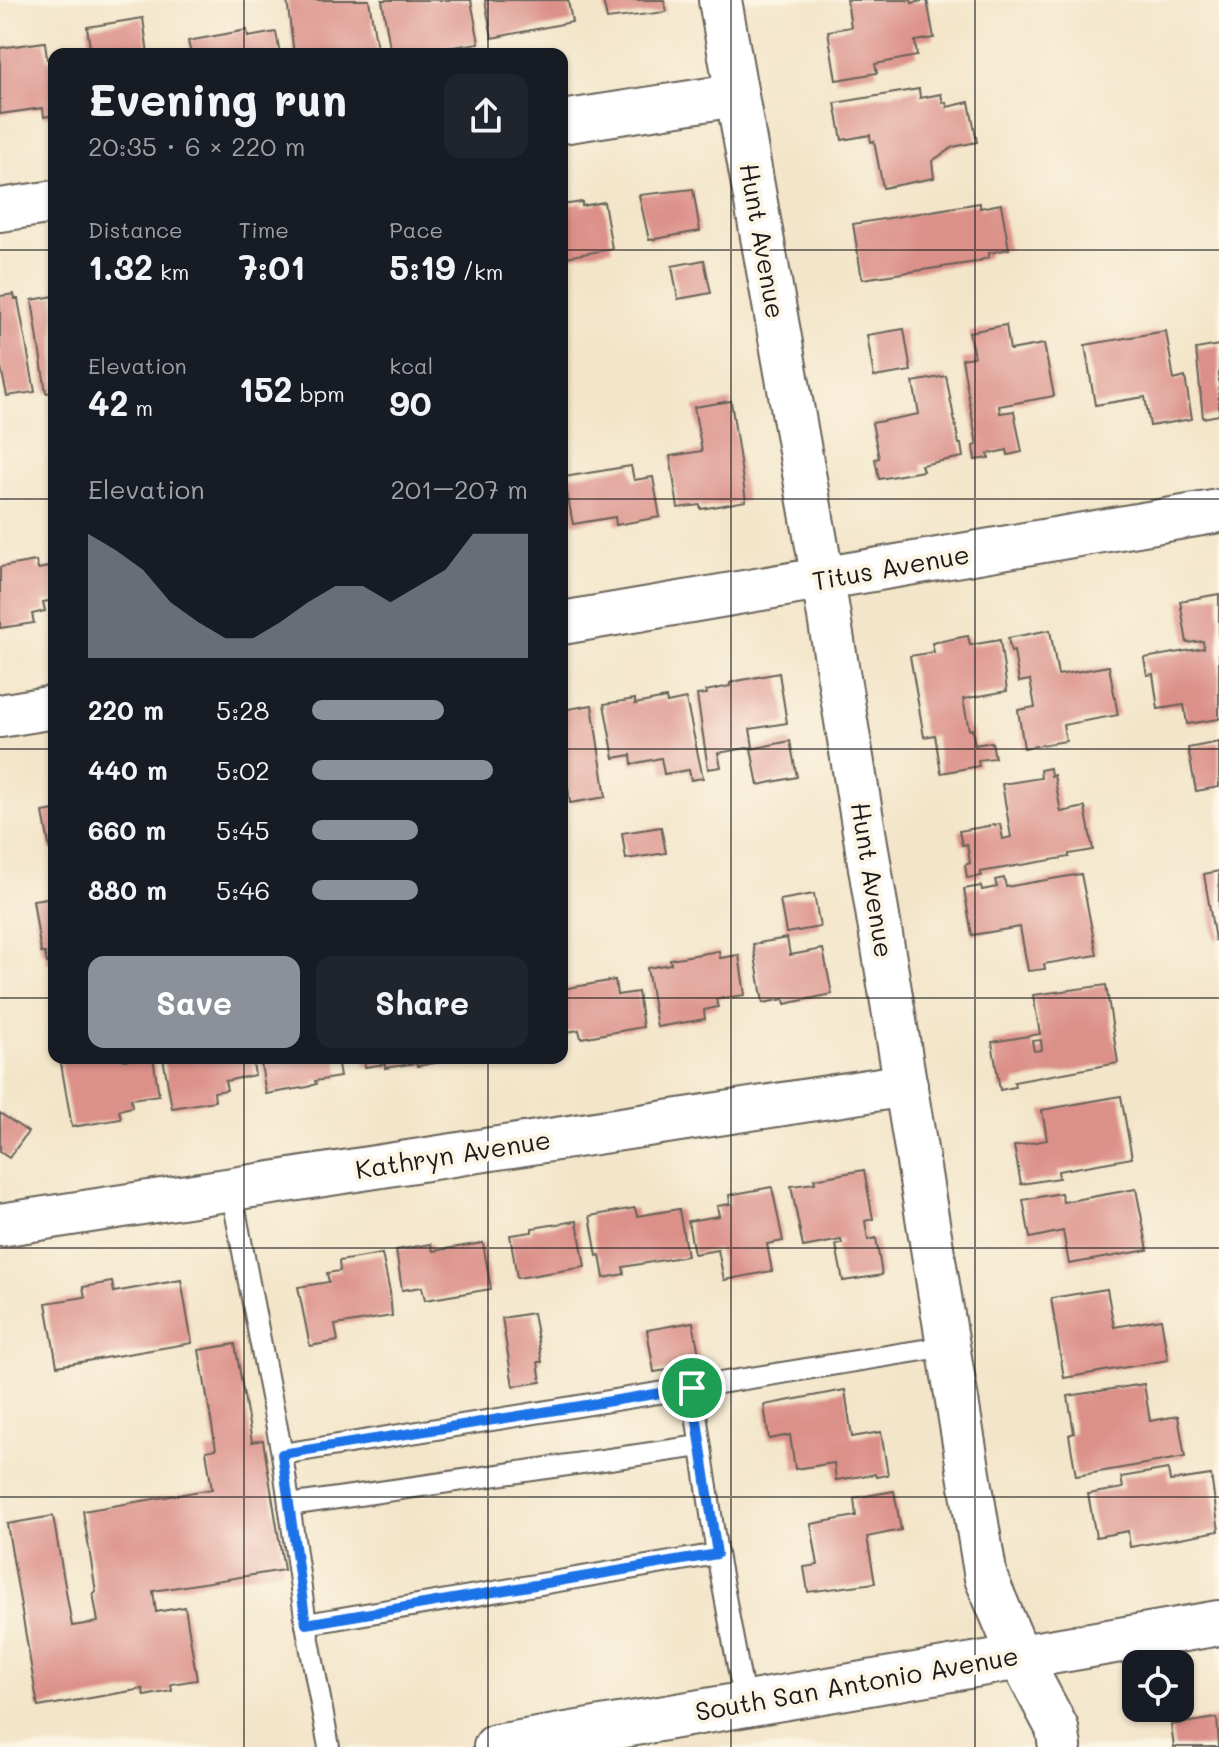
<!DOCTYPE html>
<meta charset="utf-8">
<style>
body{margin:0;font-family:Mali,sans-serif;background:#20242c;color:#f1f3f6;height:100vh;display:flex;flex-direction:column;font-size:30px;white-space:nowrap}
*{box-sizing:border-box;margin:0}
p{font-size:26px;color:#9ea1a6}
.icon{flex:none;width:44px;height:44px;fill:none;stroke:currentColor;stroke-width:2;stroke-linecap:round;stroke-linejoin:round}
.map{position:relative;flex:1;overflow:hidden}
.details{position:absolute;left:48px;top:48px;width:520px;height:1016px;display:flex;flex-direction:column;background:#171b24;border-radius:16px;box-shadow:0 2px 6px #0004}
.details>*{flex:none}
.tools{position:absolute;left:1122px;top:1650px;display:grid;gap:16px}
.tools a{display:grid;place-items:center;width:72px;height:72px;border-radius:16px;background:#171b24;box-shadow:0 2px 6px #0004;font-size:40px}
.pin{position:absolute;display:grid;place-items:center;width:68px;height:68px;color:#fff;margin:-34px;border:4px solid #fff;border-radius:50%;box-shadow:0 2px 8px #0007}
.round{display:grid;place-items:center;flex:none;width:84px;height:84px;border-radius:16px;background:#20242c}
.summary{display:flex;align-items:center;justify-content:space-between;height:136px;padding:0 40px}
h1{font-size:44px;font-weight:700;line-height:60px}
.metrics{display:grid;grid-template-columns:repeat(3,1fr);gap:12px;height:136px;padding:8px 40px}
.metrics div{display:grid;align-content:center}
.metrics b{font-size:34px;font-weight:700}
.metrics small{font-size:22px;font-weight:400}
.metrics p{font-size:22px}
.chart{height:224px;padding:16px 40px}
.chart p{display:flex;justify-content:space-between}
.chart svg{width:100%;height:144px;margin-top:8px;fill:#8c9099;opacity:.7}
.cta{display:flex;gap:16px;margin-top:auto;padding:16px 40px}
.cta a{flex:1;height:92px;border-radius:16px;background:#8c9099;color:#fff;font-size:32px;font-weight:700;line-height:92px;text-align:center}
.cta a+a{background:#20242c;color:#f1f3f6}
ul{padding:0 40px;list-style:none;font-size:26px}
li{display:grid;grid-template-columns:128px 96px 1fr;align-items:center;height:60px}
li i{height:20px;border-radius:10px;background:#8c9099}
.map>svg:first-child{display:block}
</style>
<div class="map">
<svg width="1219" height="1747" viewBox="0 0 1219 1747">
<rect width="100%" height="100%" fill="#fcf5e5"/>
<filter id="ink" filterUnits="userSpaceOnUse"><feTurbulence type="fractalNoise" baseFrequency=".0125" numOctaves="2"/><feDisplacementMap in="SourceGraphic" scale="16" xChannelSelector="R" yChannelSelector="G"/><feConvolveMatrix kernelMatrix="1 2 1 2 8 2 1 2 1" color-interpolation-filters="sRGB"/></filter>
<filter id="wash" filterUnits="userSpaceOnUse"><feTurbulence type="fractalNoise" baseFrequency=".006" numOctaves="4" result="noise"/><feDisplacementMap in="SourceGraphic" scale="32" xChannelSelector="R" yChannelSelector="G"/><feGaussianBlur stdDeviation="1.8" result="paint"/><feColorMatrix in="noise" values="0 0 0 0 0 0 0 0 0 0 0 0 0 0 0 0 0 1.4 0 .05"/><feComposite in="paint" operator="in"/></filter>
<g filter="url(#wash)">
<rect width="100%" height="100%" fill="#f3e5c9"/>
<g id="blocks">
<g fill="#db9089" fill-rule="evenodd">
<polygon points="287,0 369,0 378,54 294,54"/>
<polygon points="382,0 471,0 479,43 446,48 447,54 391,54"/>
<polygon points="485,0 568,0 572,22 492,38"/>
<polygon points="603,0 664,0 666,12 607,19"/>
<polygon points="847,0 911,0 912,3 927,0 934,38 915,41 917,56 875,64 877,73 836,80 828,31 851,27"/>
<polygon points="143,18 148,54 91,54 87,27"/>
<polygon points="247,30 248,37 276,32 280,54 191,54 188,41"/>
<polygon points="45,42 47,59 50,59 54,74 54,115 44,117 43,108 0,114 0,48"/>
<polygon points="919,89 920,98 941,94 943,103 946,102 947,107 969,102 977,142 953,147 932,161 934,178 883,188 874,141 871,142 870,135 842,140 835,103"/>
<polygon points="693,189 700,231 649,240 639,195"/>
<polygon points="582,202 582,206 604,202 612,249 565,257 568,293 562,294 562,205"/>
<polygon points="980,203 980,208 1001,204 1009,249 989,253 989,257 976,262 862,279 853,224"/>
<polygon points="704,260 711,293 678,299 672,266"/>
<polygon points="14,294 15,299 18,299 35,392 7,396 0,363 0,296"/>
<polygon points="54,296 54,392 46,393 32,300"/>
<polygon points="1006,325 1010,350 1044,344 1054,396 999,406 1000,413 1014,411 1022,452 1008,455 1007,450 988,454 989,458 975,460 973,446 977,445 962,359 974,357 969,332"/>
<polygon points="904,329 911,371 874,377 867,335"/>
<polygon points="1166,331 1174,380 1185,377 1192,419 1150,426 1145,397 1095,405 1085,345"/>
<polygon points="1219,345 1219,415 1203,418 1196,349"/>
<polygon points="946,376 959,444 961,444 963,457 921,465 923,471 879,479 875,459 879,458 872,423 919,414 913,382"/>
<polygon points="731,401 746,501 701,509 700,505 678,508 670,456 702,451 694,407"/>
<polygon points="631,466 634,480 653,477 660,517 616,525 615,517 573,524 564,477"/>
<polygon points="36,561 38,569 54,566 54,600 43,602 45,611 32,614 34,623 0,628 0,567"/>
<polygon points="1219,594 1219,719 1187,724 1184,705 1158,709 1153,674 1147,675 1144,658 1204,648 1203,641 1187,643 1180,601"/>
<polygon points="1050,630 1058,675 1109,666 1118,715 1063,725 1066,741 1024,748 1018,710 1035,707 1030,680 1019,682 1014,651 1011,652 1008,638"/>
<polygon points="968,636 970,645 1000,640 1007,691 963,699 969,730 972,729 975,745 992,742 995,758 978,760 979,766 941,773 935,735 924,737 910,656 934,652 932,643"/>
<polygon points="779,673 787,723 750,729 753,747 718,753 721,767 708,769 697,695 707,694 706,691 730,686 730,683 737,681"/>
<polygon points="666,698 667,703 686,699 703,778 691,780 689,770 664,774 661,758 632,764 631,755 614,758 604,704 635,699 635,704"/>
<polygon points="592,705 606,797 570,803 568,787 562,788 562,710"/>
<polygon points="790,741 797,777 758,785 751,749"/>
<polygon points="1219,742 1219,787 1196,791 1188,748"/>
<polygon points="1050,768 1051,776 1054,775 1061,812 1085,807 1093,850 1069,854 1069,857 980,872 982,876 967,878 965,865 970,863 967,844 962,845 959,831 1000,824 1003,839 1011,837 1002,784 1041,778 1040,770"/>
<polygon points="54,810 54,849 50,850 43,812"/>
<polygon points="661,827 666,853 626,859 622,833"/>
<polygon points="1219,871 1219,939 1215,940 1204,874"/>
<polygon points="1081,874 1097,955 1044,964 1045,969 1028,971 1020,927 972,935 964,889 981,886 982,890 997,887 995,880 1004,878 1006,887"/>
<polygon points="814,894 820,927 786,933 780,900"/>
<polygon points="54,897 54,962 47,963 45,953 41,953 33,900"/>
<polygon points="787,938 790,955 823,949 832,994 785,1004 784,999 763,1003 753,944"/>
<polygon points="719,951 720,958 739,955 745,995 716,999 718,1007 704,1010 705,1019 657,1027 647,968 671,964 670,959"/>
<polygon points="615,980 617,995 638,992 643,1027 581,1038 579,1030 562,1033 562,989"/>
<path d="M1106 985 1118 1063 1014 1082 1015 1087 1000 1090 992 1042 1040 1034 1033 995ZM1041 1040 1042 1050 1034 1051 1032 1041Z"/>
<polygon points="60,1058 124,1058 124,1060 153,1058 159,1095 131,1099 132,1107 119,1110 121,1119 72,1127"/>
<polygon points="163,1058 252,1058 255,1075 225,1081 227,1090 214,1092 215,1101 172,1108"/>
<polygon points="260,1058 337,1058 340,1077 315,1081 316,1084 308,1087 266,1094"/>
<polygon points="364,1058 447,1058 447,1061 417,1066 416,1063 385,1068 385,1064 365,1067"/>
<polygon points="1121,1096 1132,1158 1058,1171 1059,1178 1021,1184 1014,1146 1047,1140 1042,1110"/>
<polygon points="0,1113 28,1132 9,1158 0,1152"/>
<polygon points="864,1170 873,1219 865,1221 868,1240 876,1238 882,1275 843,1281 836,1245 842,1244 841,1240 803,1247 791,1186 815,1183 814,1179"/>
<polygon points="772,1187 783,1241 767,1244 772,1271 724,1280 718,1250 694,1254 688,1221 719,1216 717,1206 730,1204 729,1195"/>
<polygon points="1136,1189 1148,1250 1069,1264 1063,1231 1030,1238 1023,1200 1061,1193 1063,1202"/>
<polygon points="635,1208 637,1216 679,1209 687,1256 623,1267 624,1274 604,1278 600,1255 597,1256 590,1216"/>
<polygon points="577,1221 585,1267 517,1278 510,1235 532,1232 532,1228"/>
<polygon points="483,1243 491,1289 425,1300 422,1287 402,1290 396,1250 431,1244 433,1251"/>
<polygon points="382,1254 390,1292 392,1316 335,1325 338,1341 310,1346 298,1287 329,1282 327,1273 340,1271 339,1261"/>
<polygon points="181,1280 192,1343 57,1366 46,1303 85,1297 83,1287 112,1282 114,1292"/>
<polygon points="1107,1289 1114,1327 1161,1319 1168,1360 1064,1378 1051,1298"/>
<polygon points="533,1313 542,1362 538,1362 541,1382 513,1386 502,1318"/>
<polygon points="693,1322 701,1365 654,1372 647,1330"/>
<polygon points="235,1344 252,1442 263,1440 284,1570 153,1591 156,1612 185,1607 197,1680 171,1684 172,1691 144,1696 143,1689 38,1707 7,1524 53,1516 72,1626 98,1622 93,1593 96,1592 83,1511 212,1489 206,1451 216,1449 199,1350"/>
<polygon points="1144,1384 1150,1421 1178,1416 1185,1457 1076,1476 1069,1435 1074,1433 1068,1396"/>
<polygon points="845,1390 852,1437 881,1432 888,1475 876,1477 875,1474 836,1480 834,1463 795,1469 790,1435 769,1439 764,1405"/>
<polygon points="1168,1469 1170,1481 1211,1475 1219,1531 1130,1547 1128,1531 1096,1537 1088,1494 1123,1488 1121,1477"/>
<polygon points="894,1491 901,1530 867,1537 875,1583 808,1592 804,1567 818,1565 811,1524 856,1516 854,1498"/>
<polygon points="1217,1718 1219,1747 1174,1747 1171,1725"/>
</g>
</g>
</g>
<g filter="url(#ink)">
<use href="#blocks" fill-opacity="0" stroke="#676259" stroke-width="2"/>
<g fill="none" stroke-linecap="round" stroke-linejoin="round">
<defs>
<g id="service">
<polyline points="231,1189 282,1454 948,1346"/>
<polyline points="692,1388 717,1554"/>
<polyline points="282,1454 306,1624"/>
<polyline points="289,1505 700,1446"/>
<polyline points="329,1747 306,1624 717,1554 745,1704"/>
</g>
<g id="minor">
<polyline points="720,0 823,580 986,1578 1019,1656 1057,1728 1060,1747"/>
<polyline points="562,122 736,95"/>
<polyline points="0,210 54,202"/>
<polyline points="562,623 1219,511"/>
<polyline points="0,716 54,707"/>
<polyline points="0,1225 906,1085"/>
</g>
<polyline id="tertiary" points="496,1747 1219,1623"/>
</defs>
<use href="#service" stroke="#676259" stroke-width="24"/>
<use href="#minor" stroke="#676259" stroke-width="46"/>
<use href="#tertiary" stroke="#676259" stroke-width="48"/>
<use href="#service" stroke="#fff" stroke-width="20"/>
<use href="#minor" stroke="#fff" stroke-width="42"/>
<use href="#tertiary" stroke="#fff" stroke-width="44"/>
</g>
</g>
<g fill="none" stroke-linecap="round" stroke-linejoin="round" filter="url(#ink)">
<defs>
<polygon id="route" points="692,1388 717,1554 306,1624 282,1454"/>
</defs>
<use href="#route" stroke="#fff" stroke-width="16"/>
<use href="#route" stroke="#1a73e8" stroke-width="10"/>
</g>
<path fill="none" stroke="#1c1c1c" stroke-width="2" stroke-opacity="0.55" d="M244 0V54M488 0V54M731 0V1747M975 0V1747M0 250H54M562 250H1219M0 499H54M562 499H1219M0 749H54M562 749H1219M0 998H54M562 998H1219M244 1058V1747M488 1058V1747M0 1248H1219M0 1497H1219"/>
<g text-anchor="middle" stroke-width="8" stroke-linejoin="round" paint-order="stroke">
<g font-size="26" fill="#1c1c1c" stroke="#fcf5e5">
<text transform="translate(762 241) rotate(80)" y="9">Hunt Avenue</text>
<text transform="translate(891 568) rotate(-10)" y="9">Titus Avenue</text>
<text transform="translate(872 880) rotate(81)" y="9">Hunt Avenue</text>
<text transform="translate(453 1155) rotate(-9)" y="9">Kathryn Avenue</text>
<text transform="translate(857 1684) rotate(-10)" y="9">South San Antonio Avenue</text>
</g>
</g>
</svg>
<div class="tools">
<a><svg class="icon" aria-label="locate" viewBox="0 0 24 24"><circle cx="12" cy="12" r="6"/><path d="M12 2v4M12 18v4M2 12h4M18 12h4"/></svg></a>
</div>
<div class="pin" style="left:692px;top:1388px;background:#1e9e55"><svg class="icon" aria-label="arrive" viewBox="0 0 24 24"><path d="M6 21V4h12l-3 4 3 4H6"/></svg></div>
<section class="details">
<div class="summary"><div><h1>Evening run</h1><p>20:35 · 6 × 220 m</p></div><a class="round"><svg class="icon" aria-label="share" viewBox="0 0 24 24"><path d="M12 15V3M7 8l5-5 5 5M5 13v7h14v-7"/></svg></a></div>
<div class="metrics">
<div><p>Distance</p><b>1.32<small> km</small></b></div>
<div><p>Time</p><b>7:01</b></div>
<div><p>Pace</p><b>5:19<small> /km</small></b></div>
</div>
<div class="metrics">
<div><p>Elevation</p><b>42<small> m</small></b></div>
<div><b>152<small> bpm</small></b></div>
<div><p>kcal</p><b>90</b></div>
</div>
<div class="chart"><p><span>Elevation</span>201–207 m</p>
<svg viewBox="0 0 160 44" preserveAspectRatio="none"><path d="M0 44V6L10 11L20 17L30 27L40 33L50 38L60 38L70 33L80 27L90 22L100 22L110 27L120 22L130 17L140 6L150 6L160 6V44z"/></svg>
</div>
<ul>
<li><b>220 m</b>5:28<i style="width:61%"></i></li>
<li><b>440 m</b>5:02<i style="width:84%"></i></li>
<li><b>660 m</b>5:45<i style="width:49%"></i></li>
<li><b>880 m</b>5:46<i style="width:49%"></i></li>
</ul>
<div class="cta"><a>Save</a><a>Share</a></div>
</section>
</div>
